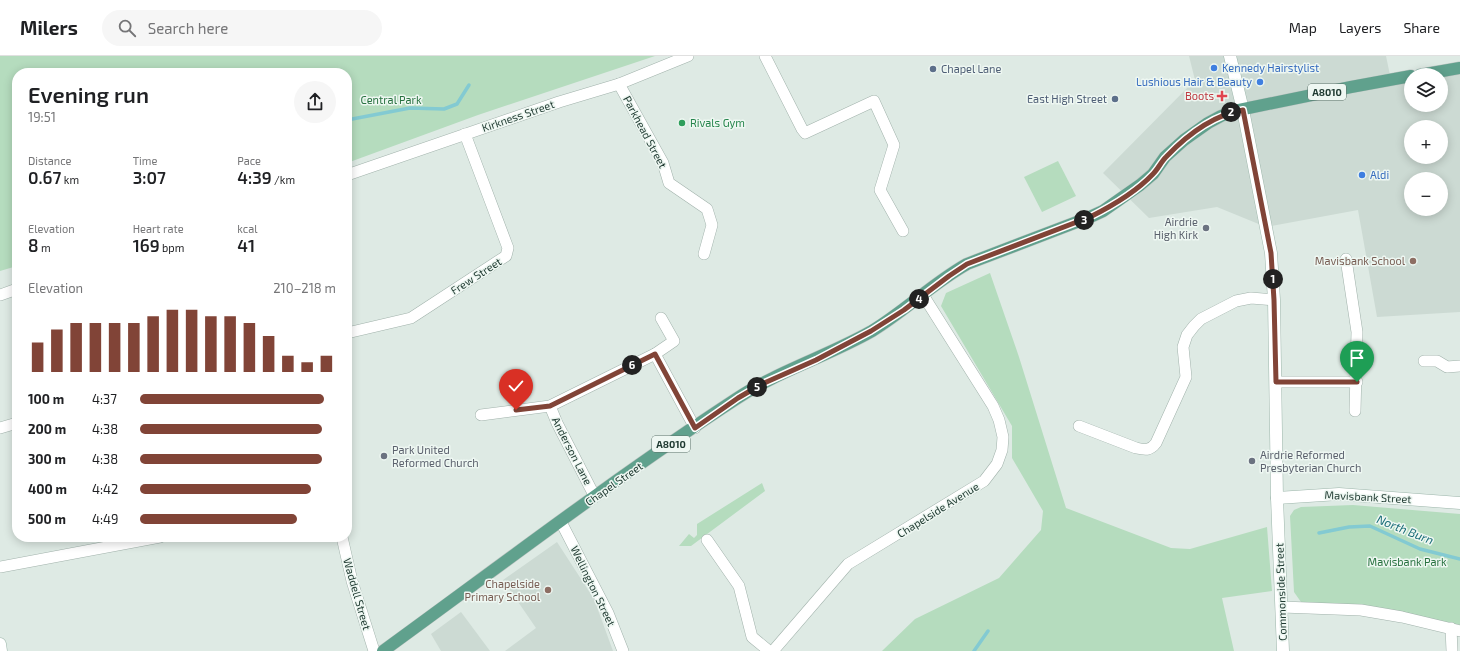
<!DOCTYPE html>
<meta charset="utf-8">
<style>
body{margin:0;font-family:"Exo 2",sans-serif;background:#f6f6f6;color:#202124;height:100vh;display:flex;flex-direction:column;font-size:15px;white-space:nowrap}
*{box-sizing:border-box;margin:0}
p{font-size:13px;color:#757577}
.icon{flex:none;width:22px;height:22px;fill:none;stroke:currentColor;stroke-width:2;stroke-linecap:round;stroke-linejoin:round}
.map{position:relative;flex:1;overflow:hidden}
.details{position:absolute;left:12px;top:12px;width:340px;height:474px;display:flex;flex-direction:column;background:#fff;border-radius:16px;box-shadow:0 2px 10px #0003}
.details>*{flex:none}
.fabs{position:absolute;left:1404px;top:12px;display:grid;gap:8px}
.fabs a{display:grid;place-items:center;width:44px;height:44px;border-radius:50%;background:#fff;box-shadow:0 2px 10px #0003;font-size:20px}
.pin{position:absolute;display:grid;place-items:center;width:34px;height:34px;color:#fff;margin:-41px -17px;border-radius:50% 50% 50% 0;rotate:-45deg;box-shadow:0 0 4px #0007}
.pin .icon{rotate:45deg}
.km{position:absolute;width:20px;height:20px;margin:-10px;border-radius:50%;background:#222;color:#fff;font-size:11px;line-height:20px;text-align:center}
.round{display:grid;place-items:center;flex:none;width:42px;height:42px;border-radius:21px;background:#f6f6f6}
.headline{display:flex;align-items:center;justify-content:space-between;height:68px;padding:0 16px}
h1{font-size:22px;font-weight:600;line-height:30px}
.stats{display:grid;grid-template-columns:repeat(3,1fr);gap:6px;height:68px;padding:4px 16px}
.stats div{display:grid;align-content:center}
.stats b{font-size:17px;font-weight:600}
.stats small{font-size:11px;font-weight:400}
.stats p{font-size:11px}
.chart{height:112px;padding:8px 16px}
.chart p{display:flex;justify-content:space-between}
.chart svg{width:100%;height:72px;margin-top:4px;stroke:#814437;stroke-width:6}
ul{padding:0 16px;list-style:none;font-size:13px}
li{display:grid;grid-template-columns:64px 48px 1fr;align-items:center;height:30px}
li i{height:10px;border-radius:5px;background:#814437}
header{display:flex;align-items:center;gap:24px;box-sizing:border-box;height:56px;padding:0 20px;background:#fff;border-bottom:1px solid #e0e0e0}
header strong{font-size:19px}
nav{display:flex;gap:22px;margin-inline-start:auto;font-size:14px}
.search{width:280px;height:36px;background:#f6f6f6;display:flex;align-items:center;gap:10px;box-sizing:border-box;padding:0 14px;border-radius:22px;color:#757577;font-size:15px}
.map>svg:first-child{display:block}
</style>
<header>
<strong>Milers</strong>
<div class="search"><svg class="icon" aria-label="search" viewBox="0 0 24 24"><circle cx="10" cy="10" r="6"/><path d="M15 15l6 6"/></svg>Search here</div>
<nav><a>Map</a><a>Layers</a><a>Share</a></nav>
</header>
<div class="map">
<svg width="1460" height="595" viewBox="0 0 1460 595">
<rect width="100%" height="100%" fill="#deeae4"/>
<g fill="#ccdad3" fill-rule="evenodd">
<path d="M1189 0H1386L1391 24 1411 20V49H1441V19L1460 12V256L1377 261 1358 154 1266 171 1217 151 1149 162 1103 117 1195 24ZM1411 71H1441V101H1411ZM1411 123H1441V153H1411Z"/>
<polygon points="557,486 594,543 613,595 505,595 536,572 503,524"/>
<polygon points="461,556 490,595 441,595 431,578"/>
</g>
<g fill="#b5dcbe">
<polygon points="0,0 655,0 478,59 347,107 347,17 17,17 17,210 0,215"/>
<polygon points="1058,105 1076,140 1042,156 1024,121"/>
<polygon points="990,217 1019,301 1066,452 1171,492 1190,493 1267,471 1272,535 1222,542 1234,595 882,595 915,563 999,522 1041,474 1043,455 1012,402 1012,370 941,250 946,237"/>
<polygon points="762,427 765,435 691,490 679,490 689,478 694,482 697,479 697,468"/>
<polygon points="1353,449 1460,458 1460,569 1356,549 1301,546 1294,536 1290,460 1294,454 1301,451"/>
</g>
<g fill="none" stroke-linecap="round" stroke-linejoin="round">
<g stroke="#83cad2" stroke-width="3.5">
<polyline points="347,64 410,52 444,53 457,48 469,29"/>
<polyline points="1319,477 1349,471 1370,470 1420,493 1460,503"/>
<polyline points="974,595 988,575"/>
</g>
<defs>
<g id="street">
<polyline points="765,0 802,73 805,77 874,45 894,89 880,134 903,175"/>
<polyline points="619,28 663,107 669,127 707,153 712,169 704,198"/>
<polyline points="347,119 559,46 619,28 688,0"/>
<polyline points="1346,203 1357,276 1355,355"/>
<polyline points="0,239 17,233"/>
<polyline points="661,262 674,285 655,298 695,372"/>
<polyline points="347,277 411,262 506,200 508,192 465,78"/>
<polyline points="1424,305 1437,305 1447,311 1460,310"/>
<polyline points="1276,326 1357,326"/>
<polyline points="550,350 557,367 595,441"/>
<polyline points="481,359 550,350 655,298"/>
<path d="M1079 370 1136 392C1145 394 1150 395 1156 387L1186 321 1183 291 1187 279 1194 270 1201 263 1236 245 1251 242 1274 244"/>
<polyline points="0,372 17,367"/>
<polyline points="561,466 608,557 623,595"/>
<polyline points="342,481 352,525 374,595"/>
<polyline points="707,484 739,530 752,581 769,595"/>
<polyline points="0,511 160,481"/>
<polyline points="1282,551 1361,554 1402,561 1460,575"/>
<polyline points="1451,572 1452,595"/>
<polyline points="773,595 848,508 984,425 997,408 1002,394 1003,381 999,364 993,350 923,239"/>
</g>
<g id="secondary">
<polyline points="1230,0 1243,54 1271,197 1274,244 1277,442 1283,595"/>
<polyline points="1277,442 1339,438 1460,447"/>
<polyline points="0,588 1,595"/>
</g>
<g id="primary">
<polyline points="1420,19 1460,12"/>
<path d="M383 595C500 510 615 422 736 343 778 315 828 300 872 275 905 255 933 227 967 208L1090 161 1103 155 1140 129 1153 118 1165 101 1184 84 1208 67 1221 60 1234 55 1351 31 1411 20"/>
</g>
</defs>
<use href="#street" stroke="#a1b2ab" stroke-width="12"/>
<use href="#secondary" stroke="#9db6ab" stroke-width="13"/>
<use href="#primary" stroke="#bcc4c1" stroke-width="13"/>
<use href="#street" stroke="#fff" stroke-width="11"/>
<use href="#secondary" stroke="#fff" stroke-width="12"/>
<use href="#primary" stroke="#60a18d" stroke-width="12"/>
</g>
<g fill="none" stroke-linecap="round" stroke-linejoin="round">
<defs>
<path id="route" d="M516 354 550 350 655 298 695 372 738 342 762 328 816 304 871 275 904 254 949 220 967 208 1090 161C1112 150 1136 136 1153 118 1158 113 1161 106 1166 101 1187 79 1213 59 1243 54L1271 197 1274 244 1276 326H1357"/>
</defs>
<use href="#route" stroke="#fff" stroke-width="8"/>
<use href="#route" stroke="#814437" stroke-width="5"/>
</g>
<g fill="#3f7fe0" stroke="#eef7f2" stroke-width="1.5">
<circle cx="1214" cy="12" r="4"/>
<circle cx="1260" cy="26" r="4"/>
<circle cx="1362" cy="119" r="4"/>
</g>
<g fill="#5c6f8a" stroke="#eef7f2" stroke-width="1.5">
<circle cx="933" cy="13" r="4"/>
<circle cx="1115" cy="43" r="4"/>
</g>
<path fill="#e0444e" stroke="#eef7f2" stroke-width="1.5" d="M1220 34h4v4h4v4h-4v4h-4v-4h-4v-4h4z"/>
<circle fill="#2e9e5b" stroke="#eef7f2" stroke-width="1.5" cx="682" cy="67" r="4"/>
<g fill="#6b7280" stroke="#eef7f2" stroke-width="1.5">
<circle cx="1206" cy="172" r="4"/>
<circle cx="384" cy="400" r="4"/>
<circle cx="1252" cy="405" r="4"/>
</g>
<g fill="#8d6e63" stroke="#eef7f2" stroke-width="1.5">
<circle cx="1413" cy="205" r="4"/>
<circle cx="548" cy="534" r="4"/>
</g>
<g text-anchor="middle" stroke-width="3" stroke-linejoin="round" paint-order="stroke">
<g fill="#eef7f2" stroke="#5d736b" stroke-width="1">
<rect x="1308" y="28" width="38" height="16" rx="3"/>
<rect x="652" y="380" width="38" height="16" rx="3"/>
</g>
<g font-size="10" font-weight="bold" fill="#1f3a31">
<text x="1327" y="40">A8010</text>
<text x="671" y="392">A8010</text>
</g>
<g font-size="11" fill="#366cbe" stroke="#eef7f2" text-anchor="start">
<text x="1222" y="16">Kennedy Hairstylist</text>
<text x="1252" y="30" text-anchor="end">Lushious Hair &amp; Beauty</text>
<text x="1370" y="123">Aldi</text>
</g>
<g font-size="11" fill="#4e5e75" stroke="#eef7f2" text-anchor="start">
<text x="941" y="17">Chapel Lane</text>
<text x="1107" y="47" text-anchor="end">East High Street</text>
</g>
<g font-size="11" fill="#be3a42" stroke="#eef7f2" text-anchor="end">
<text x="1214" y="44">Boots</text>
</g>
<g font-size="11" fill="#287240" stroke="#eef7f2">
<text x="391" y="48">Central Park</text>
<text x="1407" y="510">Mavisbank Park</text>
</g>
<g font-size="11" fill="#1f3a31" stroke="#eef7f2">
<text transform="translate(518 60) rotate(-19)" y="4">Kirkness Street</text>
<text transform="translate(645 76) rotate(62)" y="4">Parkhead Street</text>
<text transform="translate(476 220) rotate(-33)" y="4">Frew Street</text>
<text transform="translate(572 395) rotate(63)" y="4">Anderson Lane</text>
<text transform="translate(614 428) rotate(-35)" y="4">Chapel Street</text>
<text transform="translate(1368 441) rotate(3)" y="4">Mavisbank Street</text>
<text transform="translate(938 454) rotate(-32)" y="4">Chapelside Avenue</text>
<text transform="translate(593 530) rotate(64)" y="4">Wellington Street</text>
<text transform="translate(1281 536) rotate(-92)" y="4">Commonside Street</text>
<text transform="translate(357 538) rotate(74)" y="4">Waddell Street</text>
</g>
<g font-size="11" fill="#27864d" stroke="#eef7f2" text-anchor="start">
<text x="690" y="71">Rivals Gym</text>
</g>
<g font-size="11" fill="#5b616d" stroke="#eef7f2" text-anchor="start">
<text x="1198" y="170" text-anchor="end">Airdrie<tspan x="1198" dy="13">High Kirk</tspan></text>
<text x="392" y="398">Park United<tspan x="392" dy="13">Reformed Church</tspan></text>
<text x="1260" y="403">Airdrie Reformed<tspan x="1260" dy="13">Presbyterian Church</tspan></text>
</g>
<g font-size="11" fill="#785e54" stroke="#eef7f2" text-anchor="end">
<text x="1405" y="209">Mavisbank School</text>
<text x="540" y="532">Chapelside<tspan x="540" dy="13">Primary School</tspan></text>
</g>
<g font-size="12" font-style="italic" fill="#186c77" stroke="#eef7f2">
<text transform="translate(1405 474) rotate(22)" y="4">North Burn</text>
</g>
</g>
</svg>
<div class="fabs">
<a><svg class="icon" aria-label="layers" viewBox="0 0 24 24"><path d="M12 4l9 5-9 5-9-5zM3 14l9 5 9-5"/></svg></a>
<a>+</a>
<a>−</a>
</div>
<div class="pin" style="left:1357px;top:326px;background:#1e9e55"><svg class="icon" aria-label="arrive" viewBox="0 0 24 24"><path d="M6 21V4h12l-3 4 3 4H6"/></svg></div>
<div class="pin" style="left:516px;top:354px;background:#d93025"><svg class="icon" aria-label="check" viewBox="0 0 24 24"><path d="M5 12l5 5 9-10"/></svg></div>
<b class="km" style="left:1273px;top:223px">1</b>
<b class="km" style="left:1231px;top:56px">2</b>
<b class="km" style="left:1084px;top:164px">3</b>
<b class="km" style="left:919px;top:243px">4</b>
<b class="km" style="left:757px;top:331px">5</b>
<b class="km" style="left:632px;top:309px">6</b>
<section class="details">
<div class="headline"><div><h1>Evening run</h1><p>19:51</p></div><a class="round"><svg class="icon" aria-label="share" viewBox="0 0 24 24"><path d="M12 15V3M7 8l5-5 5 5M5 13v7h14v-7"/></svg></a></div>
<div class="stats">
<div><p>Distance</p><b>0.67<small> km</small></b></div>
<div><p>Time</p><b>3:07</b></div>
<div><p>Pace</p><b>4:39<small> /km</small></b></div>
</div>
<div class="stats">
<div><p>Elevation</p><b>8<small> m</small></b></div>
<div><p>Heart rate</p><b>169<small> bpm</small></b></div>
<div><p>kcal</p><b>41</b></div>
</div>
<div class="chart"><p><span>Elevation</span>210–218 m</p>
<svg viewBox="0 0 160 44" preserveAspectRatio="none"><path d="M5 44V26M15 44V18M25 44V14M35 44V14M45 44V14M55 44V14M65 44V10M75 44V6M85 44V6M95 44V10M105 44V10M115 44V14M125 44V22M135 44V34M145 44V38M155 44V34"/></svg>
</div>
<ul>
<li><b>100 m</b>4:37<i style="width:94%"></i></li>
<li><b>200 m</b>4:38<i style="width:93%"></i></li>
<li><b>300 m</b>4:38<i style="width:93%"></i></li>
<li><b>400 m</b>4:42<i style="width:87%"></i></li>
<li><b>500 m</b>4:49<i style="width:80%"></i></li>
</ul>
</section>
</div>
